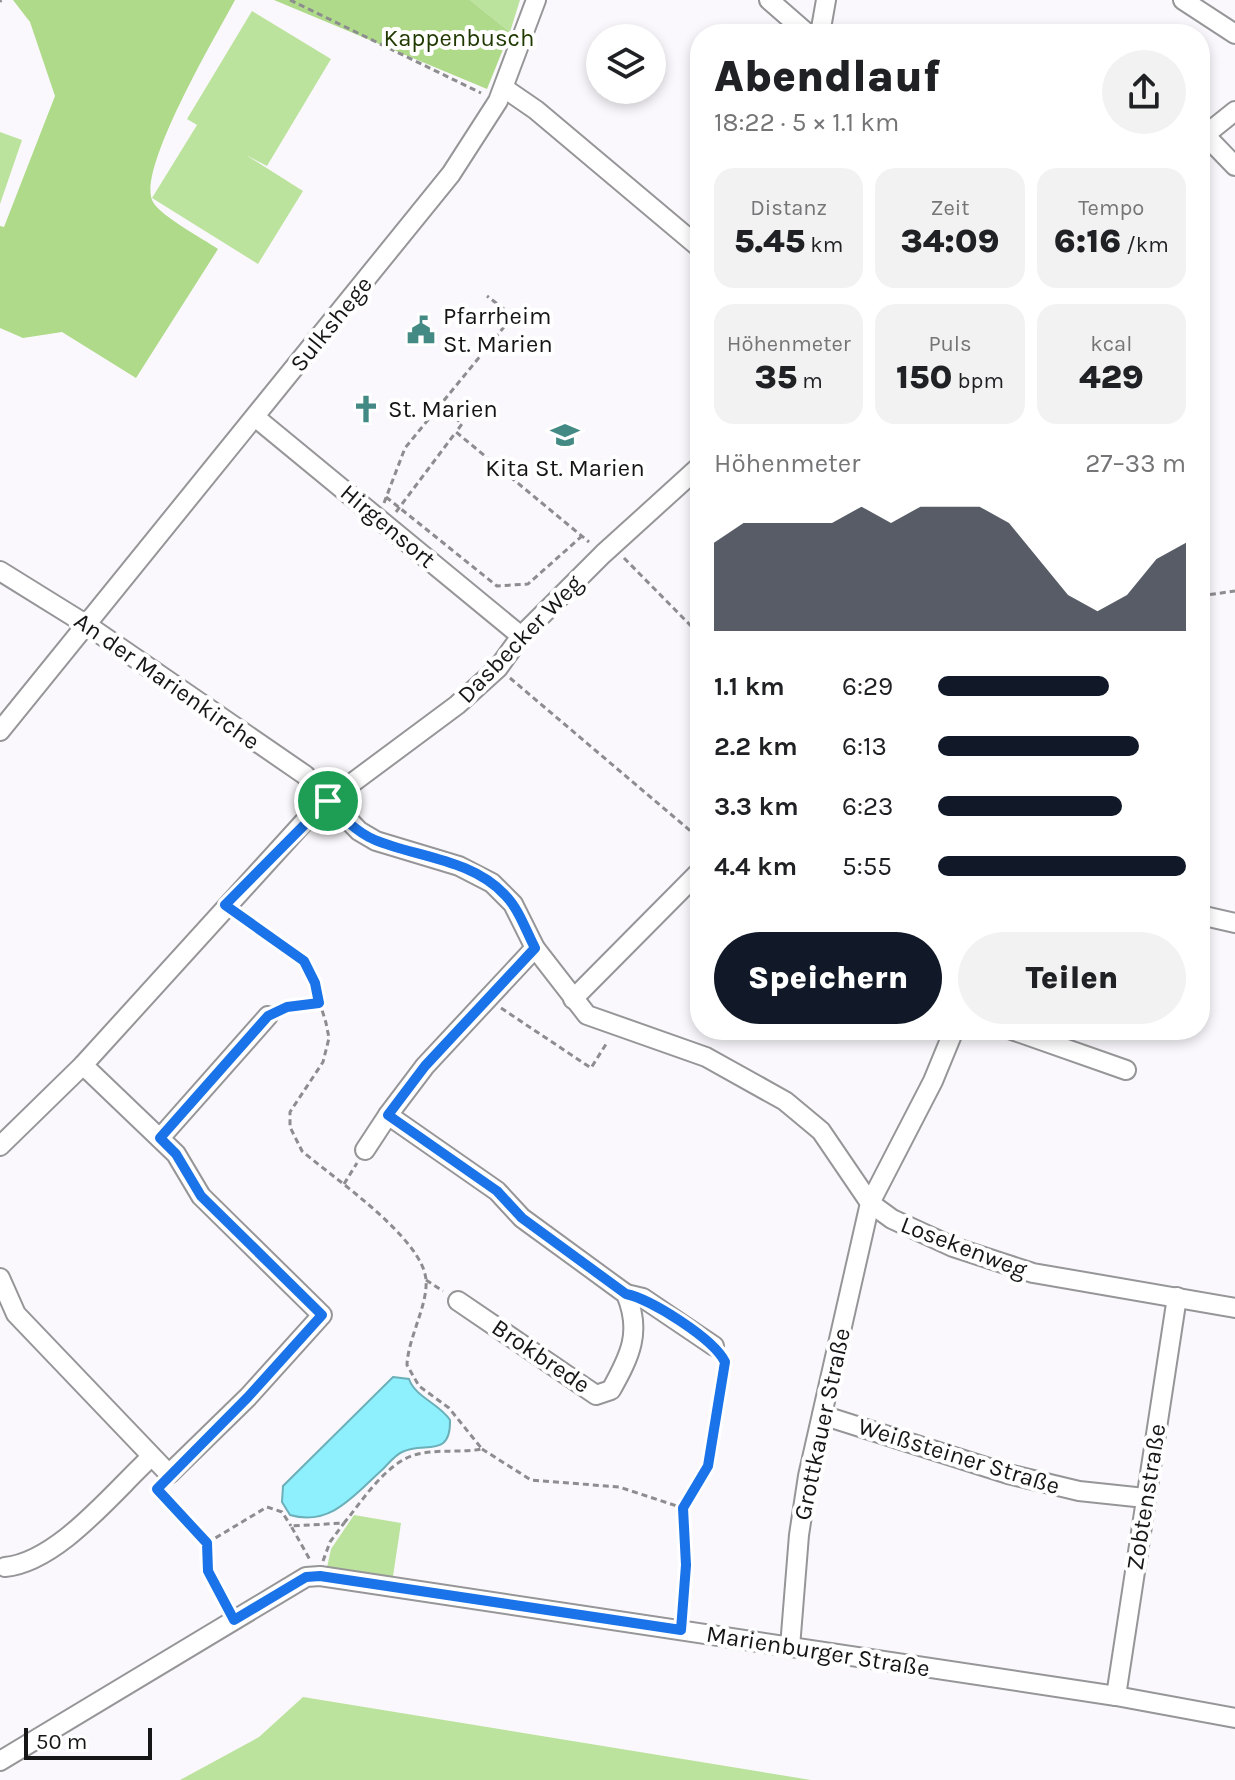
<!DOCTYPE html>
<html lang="de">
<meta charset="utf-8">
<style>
body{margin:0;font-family:Karla,sans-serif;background:#f2f2f2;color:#202124;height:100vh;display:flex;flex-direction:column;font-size:30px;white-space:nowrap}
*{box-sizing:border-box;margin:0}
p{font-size:26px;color:#757577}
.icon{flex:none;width:44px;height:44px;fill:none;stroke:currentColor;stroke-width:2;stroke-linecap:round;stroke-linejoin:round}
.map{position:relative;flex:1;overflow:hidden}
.sheet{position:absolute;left:690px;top:24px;width:520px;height:1016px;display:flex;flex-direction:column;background:#fff;border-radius:32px;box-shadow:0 4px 12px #0003}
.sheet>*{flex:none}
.tools{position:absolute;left:586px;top:24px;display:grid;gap:16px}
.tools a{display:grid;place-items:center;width:80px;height:80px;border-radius:50%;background:#fff;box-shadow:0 4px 12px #0003;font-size:40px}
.scale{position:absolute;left:24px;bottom:20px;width:128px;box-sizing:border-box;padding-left:8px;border:4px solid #161617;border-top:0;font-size:22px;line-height:28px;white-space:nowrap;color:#161617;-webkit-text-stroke:6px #fff;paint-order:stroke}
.pin{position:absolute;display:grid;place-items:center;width:68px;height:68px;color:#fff;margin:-34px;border:4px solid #fff;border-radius:50%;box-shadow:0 2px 8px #0007}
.round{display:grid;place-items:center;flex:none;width:84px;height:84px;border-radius:42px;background:#f2f2f2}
.head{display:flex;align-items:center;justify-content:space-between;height:136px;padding:0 24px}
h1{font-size:44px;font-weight:800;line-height:60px}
.figures{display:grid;grid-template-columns:repeat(3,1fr);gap:12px;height:136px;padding:8px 24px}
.figures div{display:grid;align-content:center;border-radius:20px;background:#f2f2f2;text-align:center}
.figures b{font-size:34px;font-weight:800}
.figures small{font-size:22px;font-weight:400}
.figures p{font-size:22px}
.chart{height:224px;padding:16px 24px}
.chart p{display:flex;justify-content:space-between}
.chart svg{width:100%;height:144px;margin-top:8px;fill:#111827;opacity:.7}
.action{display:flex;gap:16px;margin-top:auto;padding:16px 24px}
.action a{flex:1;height:92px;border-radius:48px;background:#111827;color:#fff;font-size:32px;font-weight:800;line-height:92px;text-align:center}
.action a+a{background:#f2f2f2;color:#202124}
ul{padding:0 24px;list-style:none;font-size:26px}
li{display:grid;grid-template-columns:128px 96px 1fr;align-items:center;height:60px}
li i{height:20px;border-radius:10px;background:#111827}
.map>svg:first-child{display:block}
</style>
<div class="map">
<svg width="1235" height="1780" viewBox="0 0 1235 1780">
<rect width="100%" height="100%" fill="#faf8fc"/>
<g fill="#bce39d">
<polygon points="470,0 520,0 510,32"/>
<polygon points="252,11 331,59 267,166 246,155 303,191 258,264 152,198 197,125 187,119"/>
<polygon points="0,132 22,140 0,204"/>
<polygon points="354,1515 401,1523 392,1583 326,1572 331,1549"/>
<polygon points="303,1697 811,1780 180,1780 259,1737"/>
</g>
<g fill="#aeda89">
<path d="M13 0H235C217 34 135 172 153 202 162 217 202 238 218 249L136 378 62 332 23 338 0 328V226L4 227 55 96 30 22Z"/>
<polygon points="274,0 470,0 510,32 487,89"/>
</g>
<path fill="#8ff0fd" stroke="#6bafb8" stroke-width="2" d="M393 1377 409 1379C415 1397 440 1404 450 1420 451 1459 424 1441 402 1452 395 1455 388 1464 383 1469 355 1494 331 1527 290 1515L282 1502 283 1486Z"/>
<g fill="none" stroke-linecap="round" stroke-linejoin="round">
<defs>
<g id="minor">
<polyline points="769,0 808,34"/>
<polyline points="1183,0 1235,34"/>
<polyline points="820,34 826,0"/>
<polyline points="504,88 536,110 700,248"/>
<polyline points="1206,136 1235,166"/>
<polyline points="1200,139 1235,111"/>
<polyline points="255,417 521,636"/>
<polyline points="0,571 87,625 305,775 359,831 376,841 459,866 492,883 513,904 535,948 587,1015 706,1057 785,1101 821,1131 870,1203 892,1219 953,1247 1033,1273 1235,1308"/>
<polyline points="0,731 451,174 498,101 536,0"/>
<polyline points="1200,915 1235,923"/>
<polyline points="573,999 700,871"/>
<polyline points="1012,1030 1126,1070"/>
<polyline points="160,1138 268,1016"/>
<polyline points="0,1146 83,1065 313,812 457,705 498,668 521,636 603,554 700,466"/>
<polyline points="365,1150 388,1115"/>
<polyline points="0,1278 16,1314 169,1474 248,1397 322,1315 201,1196 176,1154 83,1065"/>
<polyline points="626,1294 643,1298 714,1346"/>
<path d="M458 1301 596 1395 611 1390C630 1356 642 1332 626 1294L522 1218 497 1191 388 1115 425 1066 535 948"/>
<polyline points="822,1415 1008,1474 1079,1491 1145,1498"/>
<path d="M5 1567C58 1562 113 1492 151 1457"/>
<polyline points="790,1647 799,1535 808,1476 870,1203 933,1081 954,1030"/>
<polyline points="1116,1696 1177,1297"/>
<polyline points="0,1761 306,1577 320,1576 1116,1696 1235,1718"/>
</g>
</defs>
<use href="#minor" stroke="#969598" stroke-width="22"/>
<g stroke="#8d8c8f" stroke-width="3" stroke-dasharray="6 4" stroke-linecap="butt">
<polyline points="290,0 481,93"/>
<polyline points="0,2 1,0"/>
<polyline points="440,404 462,424 456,432 589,542"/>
<polyline points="386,497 497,586 528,584 582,536"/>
<polyline points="384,503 405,448 513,316 487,296"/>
<polyline points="396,512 456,432"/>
<polyline points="624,558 700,635"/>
<polyline points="1200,596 1235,591"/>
<polyline points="510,678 700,839"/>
<path d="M241 917 309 967 326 1023 329 1038 323 1062 290 1112V1127L302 1151C332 1177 423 1238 426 1280 428 1305 408 1338 407 1365L419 1386 449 1408 482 1449C461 1453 439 1449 418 1454 387 1461 363 1500 344 1523L291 1526 310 1560"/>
<polyline points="283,1008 319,1003"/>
<polyline points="501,1008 591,1068 608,1041"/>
<polyline points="344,1184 357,1163"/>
<polyline points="426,1280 443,1291"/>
<polyline points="482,1449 531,1480 619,1487 683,1508 708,1466 725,1373 723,1359"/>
<polyline points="158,1487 207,1543 208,1571 226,1606"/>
<polyline points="207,1543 267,1507 282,1512 291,1526"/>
<polyline points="323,1561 330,1542 344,1523"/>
<polyline points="682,1612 686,1565 683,1508"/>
</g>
<use href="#minor" stroke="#fff" stroke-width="18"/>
</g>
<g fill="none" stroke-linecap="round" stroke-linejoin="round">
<defs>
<path id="route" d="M328 801C341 816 356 832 375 840 416 857 472 859 505 895 519 909 526 931 535 948L425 1066 388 1115 497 1191 522 1218 626 1294C651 1299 714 1339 725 1362L708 1466 683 1508 686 1565 681 1630 320 1576 306 1577 234 1620 208 1571 207 1543 157 1489 248 1397 322 1315 201 1196 176 1154 160 1138 268 1016 287 1007 319 1003 315 983 304 961 225 905Z"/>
</defs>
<use href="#route" stroke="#fff" stroke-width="16"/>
<use href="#route" stroke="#1a73e8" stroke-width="10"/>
</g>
<defs>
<symbol id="civic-bare" viewBox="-9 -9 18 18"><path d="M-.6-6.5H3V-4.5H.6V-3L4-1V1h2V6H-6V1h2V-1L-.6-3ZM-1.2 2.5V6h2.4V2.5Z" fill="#448a84" stroke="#fff" stroke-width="2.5" paint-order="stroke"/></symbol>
<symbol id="church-bare" viewBox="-9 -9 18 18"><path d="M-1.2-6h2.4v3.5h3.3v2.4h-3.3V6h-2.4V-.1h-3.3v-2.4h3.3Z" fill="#448a84" stroke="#fff" stroke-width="2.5" paint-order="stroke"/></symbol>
<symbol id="school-bare" viewBox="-9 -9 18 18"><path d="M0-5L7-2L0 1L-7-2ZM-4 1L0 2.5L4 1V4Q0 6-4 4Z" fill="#448a84" stroke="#fff" stroke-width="2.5" paint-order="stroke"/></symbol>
</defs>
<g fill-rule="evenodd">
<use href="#civic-bare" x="401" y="310" width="40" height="40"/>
<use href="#church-bare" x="346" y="389" width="40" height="40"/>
<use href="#school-bare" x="545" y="415" width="40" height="40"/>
</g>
<g text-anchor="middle" stroke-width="8" stroke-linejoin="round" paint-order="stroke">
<g font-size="24" fill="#1f3900" stroke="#fff">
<text x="459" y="46">Kappenbusch</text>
</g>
<g font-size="24" fill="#161617" stroke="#fff" text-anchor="start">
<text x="443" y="324">Pfarrheim<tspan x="443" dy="28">St. Marien</tspan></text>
<text x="388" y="417">St. Marien</text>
<text x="565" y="476" text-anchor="middle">Kita St. Marien</text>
</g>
<g font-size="24" fill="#161617" stroke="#fff">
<text transform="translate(331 324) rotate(-51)" y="8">Sulkshege</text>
<text transform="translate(388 526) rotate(40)" y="8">Hirgensort</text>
<text transform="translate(520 639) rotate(-46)" y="8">Dasbecker Weg</text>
<text transform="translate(167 681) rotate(35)" y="8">An der Marienkirche</text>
<text transform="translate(964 1247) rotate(21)" y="8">Losekenweg</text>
<text transform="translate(541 1356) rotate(34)" y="8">Brokbrede</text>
<text transform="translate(822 1424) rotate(-78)" y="8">Grottkauer Straße</text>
<text transform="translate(959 1456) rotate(17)" y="8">Weißsteiner Straße</text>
<text transform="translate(1146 1497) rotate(-81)" y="8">Zobtenstraße</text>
<text transform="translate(818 1651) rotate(9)" y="8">Marienburger Straße</text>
</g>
</g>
</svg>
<div class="tools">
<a><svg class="icon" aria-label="layers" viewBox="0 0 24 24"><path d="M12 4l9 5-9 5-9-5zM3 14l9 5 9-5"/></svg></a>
</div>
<div class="scale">50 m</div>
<div class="pin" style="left:328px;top:801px;background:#1e9e55"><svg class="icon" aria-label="arrive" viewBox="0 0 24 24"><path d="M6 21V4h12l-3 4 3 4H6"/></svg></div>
<section class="sheet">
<div class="head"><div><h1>Abendlauf</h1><p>18:22 · 5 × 1.1 km</p></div><a class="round"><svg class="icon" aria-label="share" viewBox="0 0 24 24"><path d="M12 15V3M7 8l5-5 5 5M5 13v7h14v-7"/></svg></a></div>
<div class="figures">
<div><p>Distanz</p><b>5.45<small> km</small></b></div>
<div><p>Zeit</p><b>34:09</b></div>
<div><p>Tempo</p><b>6:16<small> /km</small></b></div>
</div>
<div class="figures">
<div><p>Höhenmeter</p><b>35<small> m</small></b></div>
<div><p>Puls</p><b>150<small> bpm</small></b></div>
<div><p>kcal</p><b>429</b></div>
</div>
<div class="chart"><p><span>Höhenmeter</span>27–33 m</p>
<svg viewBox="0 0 160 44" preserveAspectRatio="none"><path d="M0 44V17L10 11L20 11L30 11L40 11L50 6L60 11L70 6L80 6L90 6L100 11L110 22L120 33L130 38L140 33L150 22L160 17V44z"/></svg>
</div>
<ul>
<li><b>1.1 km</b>6:29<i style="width:69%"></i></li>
<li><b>2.2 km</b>6:13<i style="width:81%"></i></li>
<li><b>3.3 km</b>6:23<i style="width:74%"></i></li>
<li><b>4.4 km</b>5:55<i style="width:100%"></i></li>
</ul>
<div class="action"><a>Speichern</a><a>Teilen</a></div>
</section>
</div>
